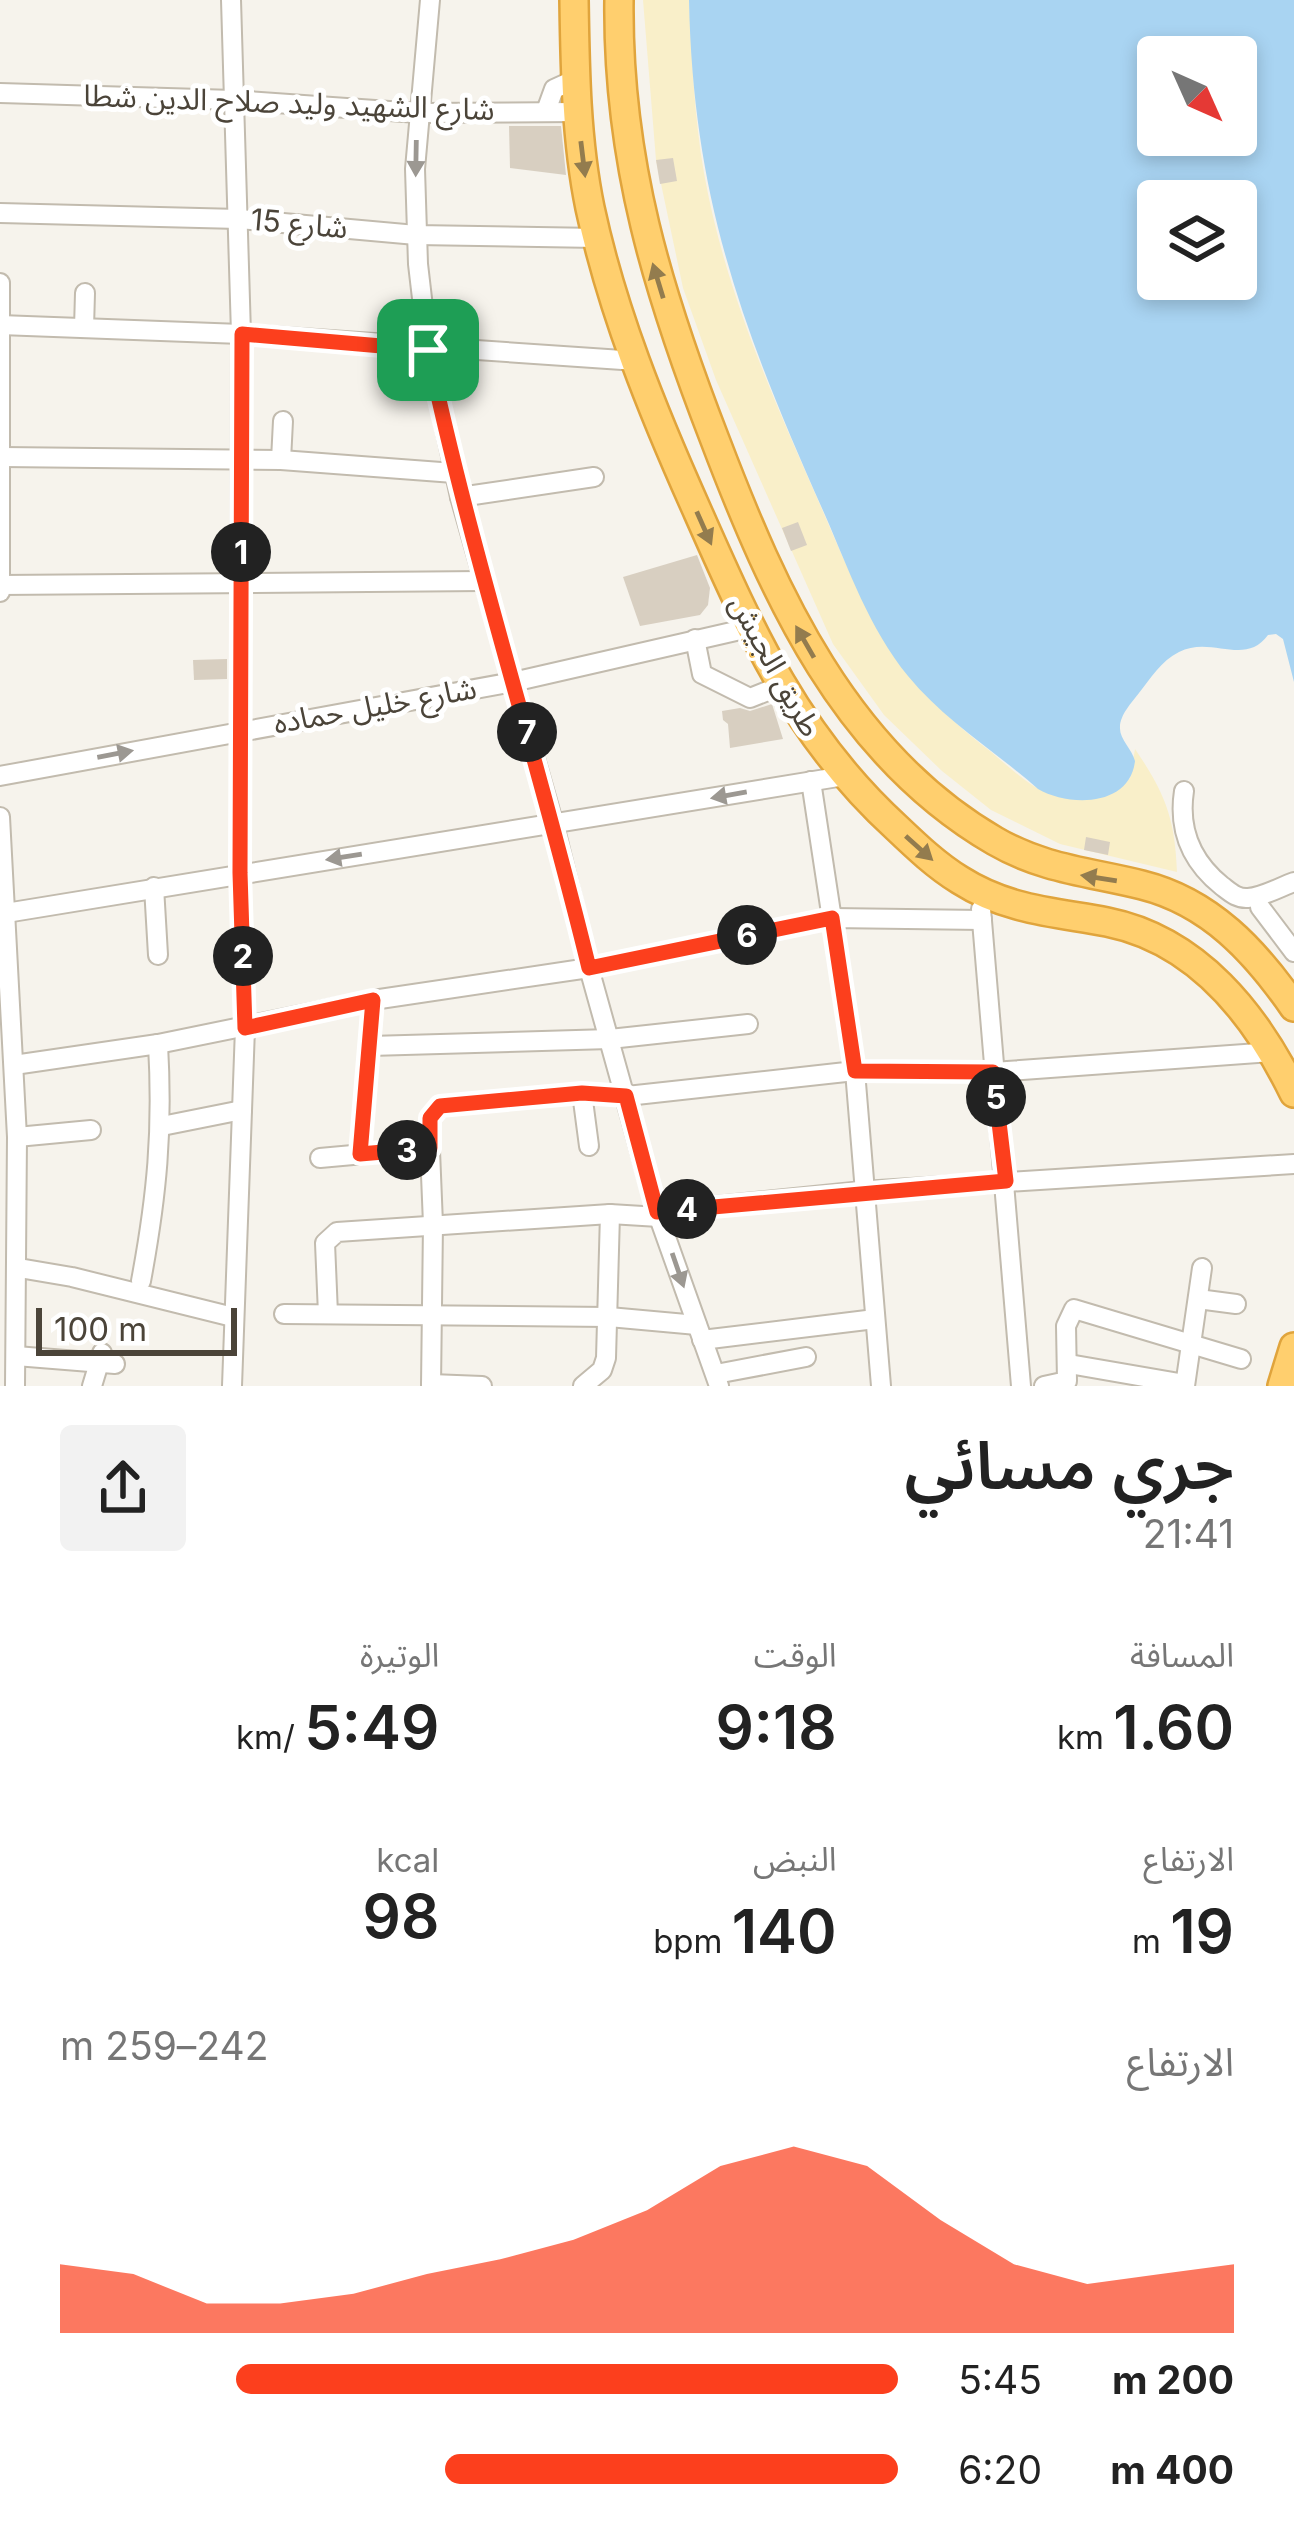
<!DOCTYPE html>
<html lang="ar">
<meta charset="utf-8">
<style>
body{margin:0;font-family:Inter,"Noto Sans Arabic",sans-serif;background:#f2f2f2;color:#222;direction:rtl;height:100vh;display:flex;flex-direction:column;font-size:45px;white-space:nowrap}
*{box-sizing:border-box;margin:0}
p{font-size:39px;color:#767676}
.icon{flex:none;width:66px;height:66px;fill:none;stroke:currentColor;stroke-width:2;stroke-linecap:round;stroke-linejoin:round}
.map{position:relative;height:1386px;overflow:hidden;direction:ltr}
.panel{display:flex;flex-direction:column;background:#fff;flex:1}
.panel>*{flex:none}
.needle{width:78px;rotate:135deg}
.buttons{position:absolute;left:1137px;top:36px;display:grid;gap:24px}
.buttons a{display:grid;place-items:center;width:120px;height:120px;border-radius:12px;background:#fff;box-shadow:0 6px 18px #0003;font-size:60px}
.scale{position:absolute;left:36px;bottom:30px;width:201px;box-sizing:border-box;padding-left:12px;border:6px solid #4b4439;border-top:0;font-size:33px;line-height:42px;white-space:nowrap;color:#4b4439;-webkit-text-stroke:9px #fff;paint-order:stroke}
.pin{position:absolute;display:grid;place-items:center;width:102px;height:102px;color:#fff;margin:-51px;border-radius:24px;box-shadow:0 6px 18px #0006}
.km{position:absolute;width:60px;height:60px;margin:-30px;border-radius:50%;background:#222;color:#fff;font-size:33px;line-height:60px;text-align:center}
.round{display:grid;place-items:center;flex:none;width:126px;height:126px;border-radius:12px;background:#f2f2f2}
.head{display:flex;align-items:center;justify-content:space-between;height:204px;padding:0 60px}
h1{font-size:66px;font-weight:600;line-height:90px}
.metrics{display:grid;grid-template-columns:repeat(3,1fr);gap:18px;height:204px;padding:12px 60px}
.metrics div{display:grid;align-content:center}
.metrics b{font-size:60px;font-weight:600}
.metrics small{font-size:33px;font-weight:400}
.metrics p{font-size:33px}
.chart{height:336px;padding:24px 60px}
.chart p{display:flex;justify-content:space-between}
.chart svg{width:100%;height:216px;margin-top:12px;fill:#fc3f1d;opacity:.7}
ul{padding:0 60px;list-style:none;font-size:39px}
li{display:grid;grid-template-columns:192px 144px 1fr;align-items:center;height:90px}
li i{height:30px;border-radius:15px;background:#fc3f1d}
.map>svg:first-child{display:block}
</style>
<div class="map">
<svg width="1294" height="1386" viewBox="0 0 1294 1386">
<rect width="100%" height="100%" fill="#f6f3ec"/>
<path fill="#f9efc9" d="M643 0H689C692 58 694 116 704 173 724 285 768 387 814 491 864 605 887 672 990 751 1001 760 1029 786 1040 789 1061 796 1091 792 1113 792L1130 778 1135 749C1165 793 1175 818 1177 872L1060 844 991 810 942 771 884 715 833 644 716 380 683 288 656 160Z"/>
<path fill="#a9d4f2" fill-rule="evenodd" d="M689 0H1294V682L1283 639 1276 634 1268 635C1245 667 1211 635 1179 652 1161 661 1151 678 1139 693 1132 702 1120 715 1120 727 1119 739 1132 749 1135 761 1130 807 1069 807 1038 789 995 751 945 721 908 676 869 628 849 570 825 515 744 333 693 202 689 0ZM1158 57H1236V135H1158ZM1158 201H1236V279H1158Z"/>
<g fill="#d8cfc1">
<polygon points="509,126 561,126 566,175 510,168"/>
<polygon points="673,158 677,181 660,184 656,160"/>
<polygon points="798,522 807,545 791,551 782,528"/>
<polygon points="697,555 710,588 708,605 700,615 640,626 623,577"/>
<polygon points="227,659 227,679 194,680 193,660"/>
<polygon points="772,704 783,739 730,748 728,724 723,720 722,711 740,708 750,711"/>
<polygon points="1086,837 1110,842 1108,855 1084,850"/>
</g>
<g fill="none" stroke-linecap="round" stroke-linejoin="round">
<defs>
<g id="minor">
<polyline points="231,0 241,334 240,873 245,1028 232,1386"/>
<polyline points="430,0 415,169 418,264 428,350 460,497 554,825 589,968 657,1212 719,1386"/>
<polyline points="0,93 234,100 418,113 578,112"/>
<polyline points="546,111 554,89 576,79"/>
<polyline points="0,213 239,219 416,235 598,238"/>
<polyline points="0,283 0,592"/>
<polyline points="0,325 241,334 637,361"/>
<polyline points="84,328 85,293"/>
<polyline points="2,457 281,460 454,473"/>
<polyline points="281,460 283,421"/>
<polyline points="460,497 594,477"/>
<polyline points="0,585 483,581"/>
<polyline points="695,639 702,674 750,698 780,686"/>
<polyline points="0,776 513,682 749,628"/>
<polyline points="811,781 855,1071 881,1386"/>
<path d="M1184 791C1178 830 1191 861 1222 886 1230 892 1237 899 1248 898 1263 897 1280 887 1294 882"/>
<polyline points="0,817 17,1137 15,1386"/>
<polyline points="154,887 158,955"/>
<polyline points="1260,907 1294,952"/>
<polyline points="981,909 1021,1386"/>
<polyline points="6,913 844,776"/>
<polyline points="370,1046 610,1039 748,1024"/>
<polyline points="14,1065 158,1044 373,1000 589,968 832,918 982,920"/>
<polyline points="582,1093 589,1146"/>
<polyline points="162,1126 242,1110"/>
<polyline points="17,1137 91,1130"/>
<polyline points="360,1154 373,1000"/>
<polyline points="320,1158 430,1148"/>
<polyline points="657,1212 863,1191 1294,1164"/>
<polyline points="19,1268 72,1277 233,1317"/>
<path d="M141 1281C157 1195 163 1131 158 1044"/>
<polyline points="1198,1299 1236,1304"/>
<polyline points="284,1314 609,1317 697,1325"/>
<polyline points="328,1314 325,1243 337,1232 610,1214 659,1217"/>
<polyline points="702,1340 875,1319"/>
<polyline points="16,1356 115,1364"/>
<polyline points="1069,1364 1185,1384"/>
<polyline points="716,1374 806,1357"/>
<polyline points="431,1384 482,1386"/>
<polyline points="92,1386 102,1353"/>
<polyline points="431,1386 433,1224 429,1126 430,1118 440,1106 582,1093 627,1096 855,1071 993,1072 1273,1052"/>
<polyline points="583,1386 602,1370 606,1358 610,1214"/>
<polyline points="1044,1386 1067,1381 1066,1326 1074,1309 1241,1359"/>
<polyline points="1185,1386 1202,1268"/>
</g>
<g id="highway">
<path d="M574 0C575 69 576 140 590 208 612 311 653 412 696 508 750 630 796 736 897 828 917 847 937 866 960 880 1007 910 1054 912 1107 922 1197 940 1256 1015 1294 1093"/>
<path d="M619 0C617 160 658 293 715 440 774 595 845 754 995 841 1043 869 1090 872 1142 885 1210 902 1255 951 1294 1007"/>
<polyline points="1282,1386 1294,1347"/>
</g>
</defs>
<use href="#minor" stroke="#c2bbae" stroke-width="22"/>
<use href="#highway" stroke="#e0a43c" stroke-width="32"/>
<use href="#minor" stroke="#fff" stroke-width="18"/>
<use href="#highway" stroke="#ffcf6e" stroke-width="27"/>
</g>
<defs><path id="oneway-solid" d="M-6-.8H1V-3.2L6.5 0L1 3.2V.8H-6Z" transform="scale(3)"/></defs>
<g fill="#9c9892">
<use href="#oneway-solid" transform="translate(416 158) rotate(91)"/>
<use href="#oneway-solid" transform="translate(115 754) rotate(-11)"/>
<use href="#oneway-solid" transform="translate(729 795) rotate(170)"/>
<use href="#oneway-solid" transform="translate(344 857) rotate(171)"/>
<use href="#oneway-solid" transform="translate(678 1270) rotate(71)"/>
</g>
<g fill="#937c4e">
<use href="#oneway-solid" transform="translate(583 159) rotate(83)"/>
<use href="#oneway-solid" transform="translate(658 281) rotate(-107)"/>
<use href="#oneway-solid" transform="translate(704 528) rotate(66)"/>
<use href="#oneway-solid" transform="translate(805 642) rotate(-120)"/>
<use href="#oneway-solid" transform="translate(919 848) rotate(42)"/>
<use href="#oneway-solid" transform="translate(1099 878) rotate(-171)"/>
</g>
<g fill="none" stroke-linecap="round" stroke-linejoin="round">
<defs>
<path id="route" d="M242 334 428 350C472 558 539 761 589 968L832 918 855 1071 993 1072 1006 1181 657 1212 626 1096 582 1093 440 1106 430 1118V1148L360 1154 373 1000 245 1028 240 873Z"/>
</defs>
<use href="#route" stroke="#fff" stroke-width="24"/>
<use href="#route" stroke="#fc3f1d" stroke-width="15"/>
</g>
<g text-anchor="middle" stroke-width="10" stroke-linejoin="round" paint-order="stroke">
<g font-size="30" fill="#4b4439" stroke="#fff">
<text transform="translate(289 103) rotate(2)" y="10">شارع الشهيد وليد صلاح الدين شطا</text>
<text transform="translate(299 224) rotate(5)" y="10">شارع 15</text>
<text transform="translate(775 666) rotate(61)" y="10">طريق الجيش</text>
<text transform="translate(375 706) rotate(-10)" y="10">شارع خليل حماده</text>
</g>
</g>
</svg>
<div class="buttons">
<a><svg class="needle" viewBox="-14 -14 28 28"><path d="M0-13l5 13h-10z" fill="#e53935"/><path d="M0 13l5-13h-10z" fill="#767676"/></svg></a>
<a><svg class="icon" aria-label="layers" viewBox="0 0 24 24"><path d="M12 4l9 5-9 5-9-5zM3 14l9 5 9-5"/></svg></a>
</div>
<div class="scale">100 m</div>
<div class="pin" style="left:428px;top:350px;background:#1e9e55"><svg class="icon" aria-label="arrive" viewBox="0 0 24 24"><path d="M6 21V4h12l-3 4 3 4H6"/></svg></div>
<b class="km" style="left:241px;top:552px">1</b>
<b class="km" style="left:243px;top:956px">2</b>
<b class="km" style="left:407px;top:1150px">3</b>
<b class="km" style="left:687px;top:1209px">4</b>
<b class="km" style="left:996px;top:1097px">5</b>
<b class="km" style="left:747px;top:935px">6</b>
<b class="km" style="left:527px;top:732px">7</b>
</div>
<section class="panel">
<div class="head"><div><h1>جري مسائي</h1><p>21:41</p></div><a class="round"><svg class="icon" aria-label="share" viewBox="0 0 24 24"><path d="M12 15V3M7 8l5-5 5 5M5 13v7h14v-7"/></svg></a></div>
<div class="metrics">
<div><p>المسافة</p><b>1.60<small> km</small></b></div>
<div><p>الوقت</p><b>9:18</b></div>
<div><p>الوتيرة</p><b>5:49<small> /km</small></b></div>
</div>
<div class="metrics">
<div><p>الارتفاع</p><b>19<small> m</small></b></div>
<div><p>النبض</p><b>140<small> bpm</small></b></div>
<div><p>kcal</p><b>98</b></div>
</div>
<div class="chart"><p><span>الارتفاع</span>242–259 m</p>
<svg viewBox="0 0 160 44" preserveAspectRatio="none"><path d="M0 44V30L10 32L20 38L30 38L40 36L50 32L60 29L70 25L80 19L90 10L100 6L110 10L120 21L130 30L140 34L150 32L160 30V44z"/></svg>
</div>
<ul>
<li><b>200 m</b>5:45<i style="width:79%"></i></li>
<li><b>400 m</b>6:20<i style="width:54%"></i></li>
</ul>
</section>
